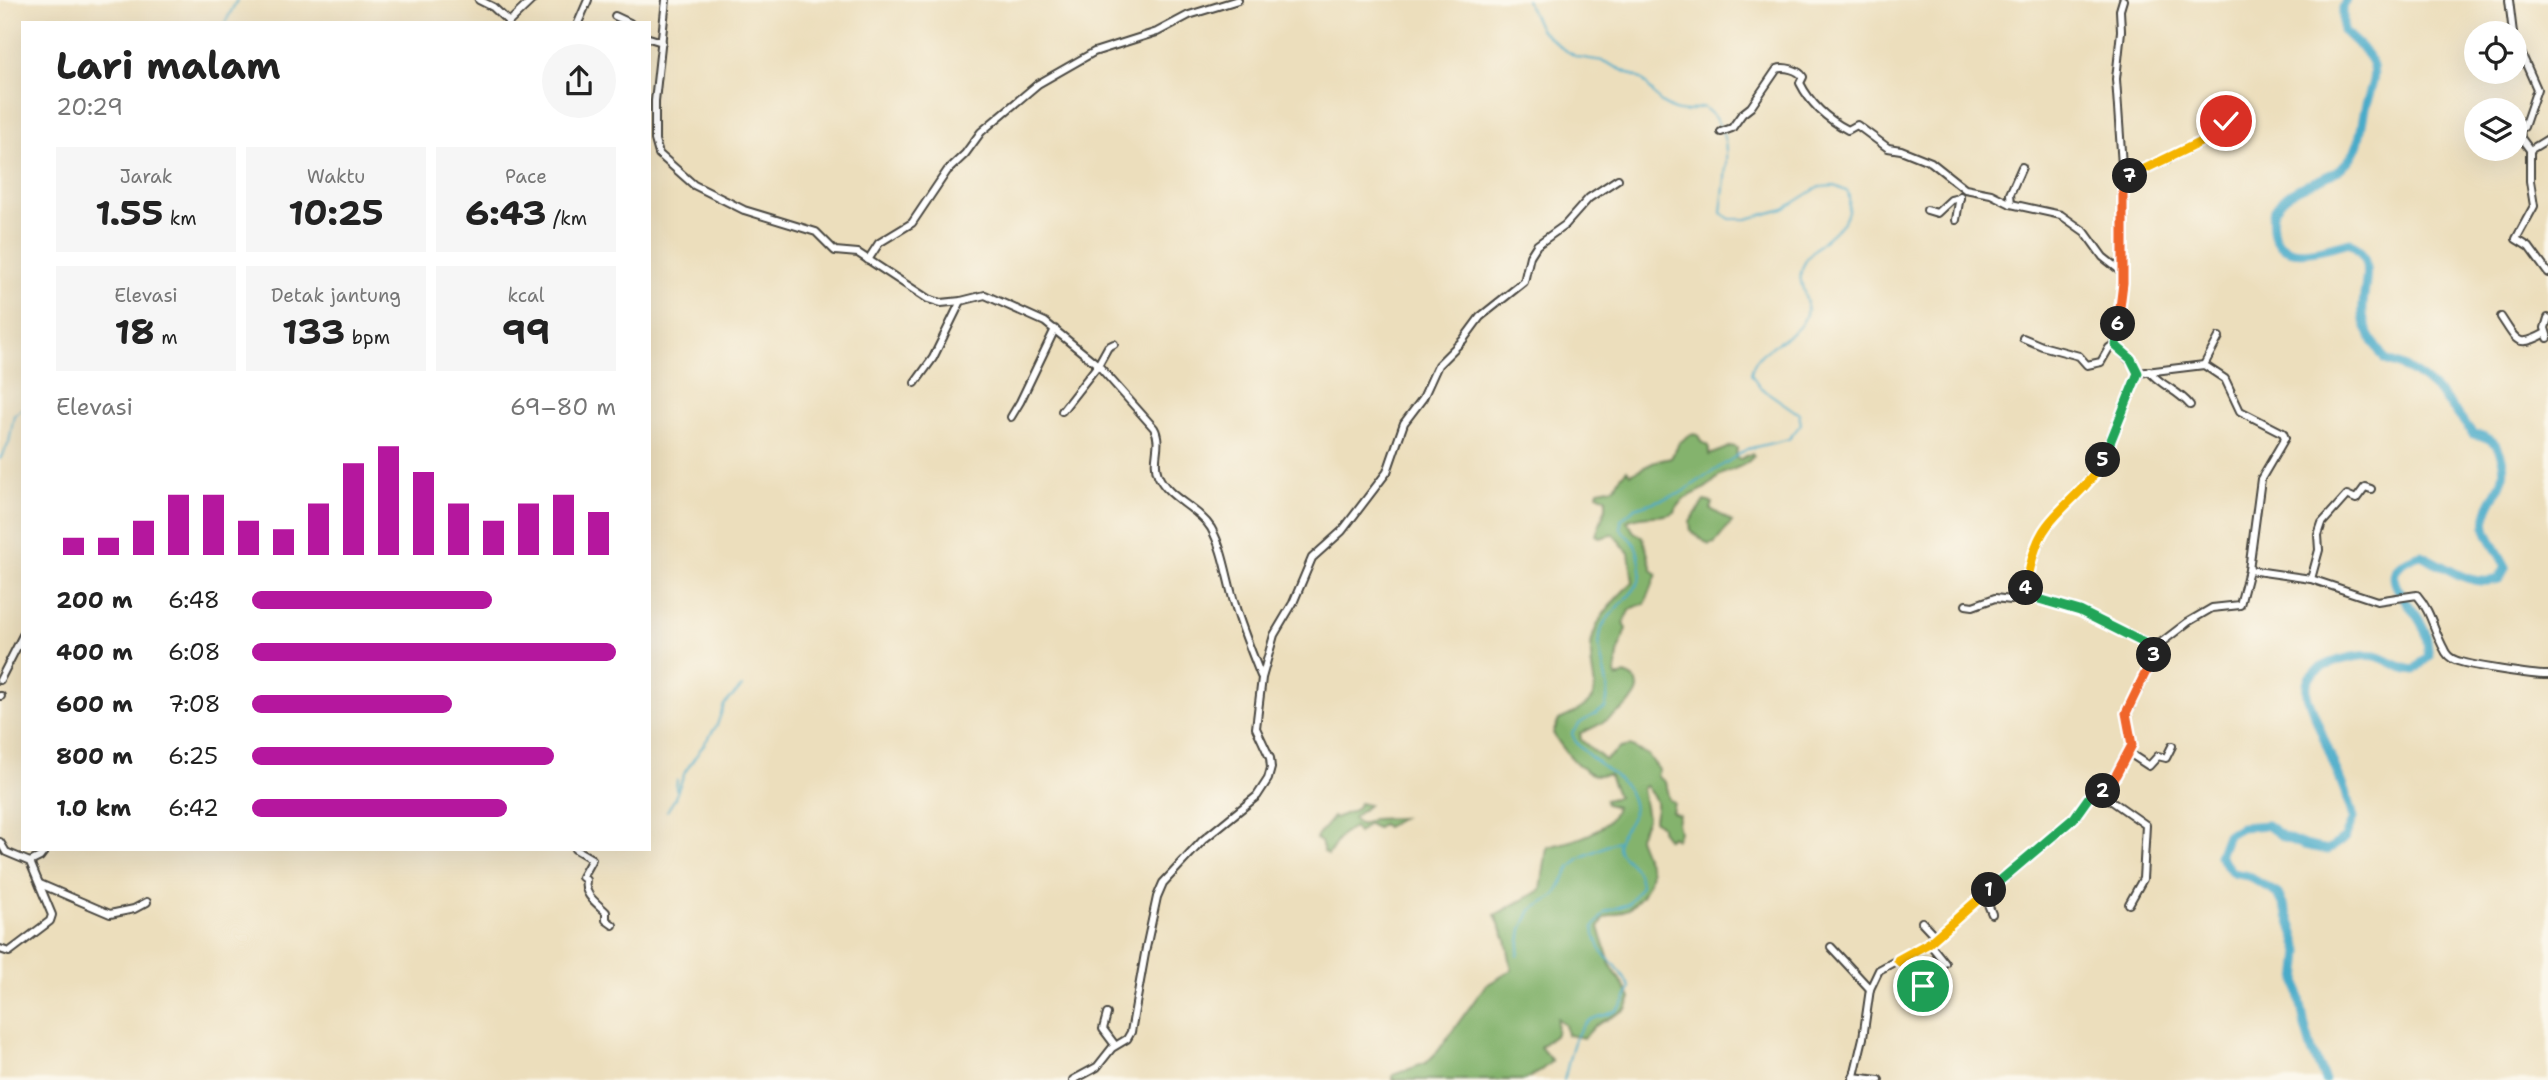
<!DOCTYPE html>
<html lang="id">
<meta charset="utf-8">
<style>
body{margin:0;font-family:"Shantell Sans",sans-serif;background:#f6f6f6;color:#222;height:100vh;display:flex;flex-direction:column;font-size:26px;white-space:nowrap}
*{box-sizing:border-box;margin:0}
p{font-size:23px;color:#767676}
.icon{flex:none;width:38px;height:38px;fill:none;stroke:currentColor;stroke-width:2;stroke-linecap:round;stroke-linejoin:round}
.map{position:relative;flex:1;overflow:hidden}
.sheet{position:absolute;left:21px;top:21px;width:630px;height:830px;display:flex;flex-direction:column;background:#fff;border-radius:0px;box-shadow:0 7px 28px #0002}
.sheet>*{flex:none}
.fabs{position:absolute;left:2464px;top:21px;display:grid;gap:14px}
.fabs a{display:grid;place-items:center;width:63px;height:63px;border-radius:50%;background:#fff;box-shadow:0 7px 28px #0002;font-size:35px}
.pin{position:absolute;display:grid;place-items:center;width:60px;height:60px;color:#fff;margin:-30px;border:4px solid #fff;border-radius:50%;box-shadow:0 2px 7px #0007}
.km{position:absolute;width:35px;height:35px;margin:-18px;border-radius:50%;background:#222;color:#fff;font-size:19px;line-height:35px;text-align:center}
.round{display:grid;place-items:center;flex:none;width:74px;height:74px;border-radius:37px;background:#f6f6f6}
.summary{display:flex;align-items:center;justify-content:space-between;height:119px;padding:0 35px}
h1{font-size:38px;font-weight:700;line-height:52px}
.stats{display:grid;grid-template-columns:repeat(3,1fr);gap:10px;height:119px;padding:7px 35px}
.stats div{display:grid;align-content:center;border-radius:0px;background:#f6f6f6;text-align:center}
.stats b{font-size:35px;font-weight:700}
.stats small{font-size:19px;font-weight:400}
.stats p{font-size:19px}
.chart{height:196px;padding:14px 35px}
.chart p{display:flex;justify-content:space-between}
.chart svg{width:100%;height:126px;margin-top:7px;stroke:#b5179e;stroke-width:6}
ul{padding:0 35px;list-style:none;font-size:23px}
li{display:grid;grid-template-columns:112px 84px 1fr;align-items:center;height:52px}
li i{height:18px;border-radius:9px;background:#b5179e}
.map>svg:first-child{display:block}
</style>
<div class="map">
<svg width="2548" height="1080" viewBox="0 0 2548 1080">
<rect width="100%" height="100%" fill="#fbf7ec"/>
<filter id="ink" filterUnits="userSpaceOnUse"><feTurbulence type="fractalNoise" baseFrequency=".0143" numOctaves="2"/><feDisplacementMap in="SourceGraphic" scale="14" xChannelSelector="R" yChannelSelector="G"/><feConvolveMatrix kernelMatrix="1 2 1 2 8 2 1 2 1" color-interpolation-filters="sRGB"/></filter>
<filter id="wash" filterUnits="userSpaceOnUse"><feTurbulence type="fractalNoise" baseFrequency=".00686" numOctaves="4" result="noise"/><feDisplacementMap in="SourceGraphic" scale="28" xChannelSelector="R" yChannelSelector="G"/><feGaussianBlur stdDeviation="1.57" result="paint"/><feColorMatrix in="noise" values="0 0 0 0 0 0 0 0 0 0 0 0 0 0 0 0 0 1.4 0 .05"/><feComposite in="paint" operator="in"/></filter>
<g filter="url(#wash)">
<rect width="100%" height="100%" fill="#ecdebc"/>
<g fill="#84b36d" stroke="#586f4c" stroke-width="2">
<path d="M1691 434 1698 435 1701 442 1709 446V455L1732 446 1737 448 1736 458 1741 459 1752 453 1754 456C1742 469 1735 467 1721 475 1716 478 1713 483 1708 486 1697 495 1679 496 1675 512 1661 519 1644 513 1627 521L1634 532 1643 537 1652 570 1657 574 1645 604C1633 606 1628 610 1624 622L1627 629 1619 648 1615 674 1617 678 1625 674C1667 691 1596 728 1580 733L1581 740 1605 760 1620 748 1630 746 1648 755 1659 770 1657 776 1665 782 1669 800 1674 803 1672 812 1679 815 1677 823 1679 832 1676 839 1672 836 1668 839 1661 830V826L1654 820C1654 814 1657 809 1656 804 1656 795 1649 794 1646 786L1642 788 1647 819 1638 838 1651 871 1649 882 1642 896 1629 909 1604 918 1599 927 1610 964 1631 998 1626 1009 1595 1026 1584 1038 1567 1035 1565 1025 1557 1018 1556 1034 1540 1047 1552 1061 1539 1072 1524 1080H1392L1393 1075 1426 1063 1438 1051 1485 986 1512 970 1506 939 1495 915 1541 890 1547 847C1572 841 1608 834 1616 807L1606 804 1605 800 1618 797 1609 775C1604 774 1596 776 1592 774 1579 770 1559 744 1553 733L1559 720C1618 695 1584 685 1592 640 1597 617 1616 597 1633 582L1629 553 1613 534 1601 538 1596 535 1606 507V498L1597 494 1598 490 1615 487 1620 477 1627 470 1630 474 1657 461 1671 458 1679 443Z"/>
<polygon points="1704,501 1713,503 1711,509 1732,522 1715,543 1709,545 1691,531 1690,522"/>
<path d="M1359 803 1368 805 1353 818 1358 824H1363L1372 819 1401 818 1386 827 1382 824 1377 828 1368 824 1358 833 1354 827 1342 834 1328 855 1324 852 1321 842 1316 839C1318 833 1329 823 1333 817L1336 818C1344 812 1356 814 1359 803Z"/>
</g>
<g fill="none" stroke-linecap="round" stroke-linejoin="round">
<g stroke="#4aabc9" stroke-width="2">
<path d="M1526 0 1540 29 1563 49 1577 57 1603 61 1643 80 1661 103 1674 110 1684 112 1703 107C1738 130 1724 178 1721 213L1730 219H1747L1784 209 1819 187 1835 186 1848 192C1857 230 1816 236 1803 266 1794 284 1813 298 1805 317 1795 343 1755 344 1751 374L1760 387 1799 414 1801 424 1789 439 1747 449 1679 494 1635 508 1621 520V529C1625 535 1632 540 1635 545 1638 550 1641 566 1641 572 1641 593 1611 607 1602 628 1592 655 1615 681 1605 708L1580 723 1572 733C1577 755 1616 769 1628 791 1645 820 1618 826 1618 846 1618 859 1639 861 1641 886L1628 904 1605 912 1594 927 1595 935 1602 953 1616 966 1630 987C1620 1026 1597 1008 1582 1027 1571 1041 1569 1064 1564 1080"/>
<polyline points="225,23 237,0"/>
<polyline points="0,459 9,443 14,415 23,408"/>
<polyline points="676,789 677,780"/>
<polyline points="667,811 674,800 685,772 717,725 724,705 742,687"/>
<polyline points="1518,956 1522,929 1531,910 1555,896 1570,868 1580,858 1617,841"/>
</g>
<path stroke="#4aabc9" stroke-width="9" d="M2325 1080 2312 1051 2305 1027 2297 982 2300 952 2287 912 2278 894 2248 876 2233 873 2219 856 2227 835 2241 827 2267 825 2282 836 2304 845 2328 850 2345 838 2353 818 2347 797 2307 696C2307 692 2306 684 2308 680 2316 663 2363 651 2379 657 2392 662 2400 669 2414 670L2429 656C2427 648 2428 637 2424 629 2412 599 2365 572 2421 555 2447 567 2470 588 2499 579L2506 567C2501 556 2488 538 2486 528 2481 497 2516 488 2499 450 2495 440 2483 435 2473 434 2449 402 2425 371 2385 360 2376 346 2365 332 2363 314 2361 286 2379 263 2350 242 2327 248 2277 266 2273 229 2272 219 2271 213 2278 205 2293 184 2323 183 2342 167 2362 150 2360 128 2366 104 2370 92 2377 76 2372 63 2367 51 2352 39 2343 31V8L2346 0"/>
</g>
</g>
<g filter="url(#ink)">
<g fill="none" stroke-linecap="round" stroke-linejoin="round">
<defs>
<g id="minor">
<polyline points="479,0 493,7 509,22"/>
<path d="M666 0 655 101V140L659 154 694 185 744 210 816 232 835 251 858 253 928 299 941 303 961 301 985 295 1045 322 1098 365 1154 428C1163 444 1151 459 1158 475 1168 499 1198 507 1211 528 1224 551 1227 581 1235 605 1242 629 1252 653 1261 676"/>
<polyline points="2509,0 2513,33"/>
<polyline points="615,16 630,23"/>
<polyline points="508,23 532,0"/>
<polyline points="578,23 588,0"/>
<polyline points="649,38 662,42"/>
<polyline points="2515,39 2537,89 2524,127 2520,129 2521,138 2530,150 2530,181 2534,206 2516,239 2529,247 2548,273"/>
<path d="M1721 132 1732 128 1742 114 1751 107 1777 69C1784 66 1799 70 1803 77L1800 83C1811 105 1827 119 1848 130L1857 125 1888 148 1901 150 1931 162 1965 189 1991 194 2011 204 2061 215 2085 232 2103 257 2122 272"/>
<polyline points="2530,150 2548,139"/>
<polyline points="2123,180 2213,137 2226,121"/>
<polyline points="2011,204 2010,194 2022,167"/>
<polyline points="1927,210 1937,213 1951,200 1960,198"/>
<polyline points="1956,220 1960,196"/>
<polyline points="868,260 879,243 912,223 947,171 965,154 981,132 1038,84 1094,52 1157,32 1189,15 1238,0"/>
<path d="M2501 317C2517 341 2517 349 2546 333"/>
<polyline points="2548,318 2545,328 2548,338"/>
<polyline points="2023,338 2042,346 2079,356 2087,365 2101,362 2109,348 2115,344"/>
<polyline points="2204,365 2219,337"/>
<path d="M2149 371C2161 386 2178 390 2190 405"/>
<polyline points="2138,373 2204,365 2225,379 2240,411 2283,433 2285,438 2261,479 2249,570 2240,605 2212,608 2188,622 2154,648"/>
<polyline points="915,383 933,358 961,301"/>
<polyline points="1062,411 1098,365 1108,347 1114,344"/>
<polyline points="1011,417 1020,402 1055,329"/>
<path d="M2249 570 2311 579 2377 601 2417 595C2431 611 2434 631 2444 649 2446 654 2450 658 2455 660 2465 665 2538 676 2548 675"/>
<polyline points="2311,579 2319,550 2318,535 2322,523 2347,495 2356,499 2365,487 2371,489"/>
<polyline points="1966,605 1973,606 1995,598 2011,600 2028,596"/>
<polyline points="0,680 23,635"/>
<polyline points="0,696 1,696"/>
<polyline points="2129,753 2149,766 2158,756 2166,758 2172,746"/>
<polyline points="2099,792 2146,825 2143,879 2129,904"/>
<polyline points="0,842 6,852 30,862 52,915 50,921 9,952 0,949"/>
<path d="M575 849 592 859 582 877 586 880C583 895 597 903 606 912V920L613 925"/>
<polyline points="30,862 40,857 46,849"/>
<polyline points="40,884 110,914 134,909 147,902"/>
<polyline points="1984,895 1992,914"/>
<polyline points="1922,922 1936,937"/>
<polyline points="1929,943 1945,963"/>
<polyline points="1831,947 1870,989"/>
<path d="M1898 960C1916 980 1916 988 1945 988"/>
<polyline points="1107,1014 1103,1029 1115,1045"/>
<polyline points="1853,1077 1879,1080"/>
<polyline points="1073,1080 1097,1067 1112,1048 1127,1039 1131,1032 1146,948 1157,897 1163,883 1203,840 1257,796 1268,779 1271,768 1270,758 1256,728 1262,678 1274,635 1293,603 1312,558 1342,531 1387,472 1404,423 1423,398 1438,365 1463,340 1480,317 1524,282 1530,256 1537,245 1565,225 1589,198 1618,179"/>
<path d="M1853 1080 1863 1038 1870 989 1879 970 1929 943 2074 818 2089 797 2108 787 2132 745 2126 714 2153 659 2154 648 2080 611 2032 597 2028 596 2026 587 2032 559 2041 535 2049 523 2082 489 2099 467 2138 373C2134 359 2119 355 2115 341L2123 283V180L2116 79 2121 31 2120 10 2123 0"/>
</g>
</defs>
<use href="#minor" stroke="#484641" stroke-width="10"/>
<use href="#minor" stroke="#fff" stroke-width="6"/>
</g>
</g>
<g fill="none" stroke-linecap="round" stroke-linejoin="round" filter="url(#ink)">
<defs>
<polyline id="split-1" points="1923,986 1898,960 1929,943 1989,890"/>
<polyline id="split-2" points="1989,890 2074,818 2089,797 2103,791"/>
<polyline id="split-3" points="2103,791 2116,775 2132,745 2126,713 2154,655"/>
<polyline id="split-4" points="2026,588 2028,596 2032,597 2080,611 2154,648 2154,655"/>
<path id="split-5" d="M2026 588C2030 567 2034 543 2047 526 2064 503 2089 488 2103 460"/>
<polyline id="split-6" points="2103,460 2138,373 2131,359 2116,346 2118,324"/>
<polyline id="split-7" points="2118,324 2123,283 2123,180 2130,176"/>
<polyline id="split-8" points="2130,176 2213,136 2226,121"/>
</defs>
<use href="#split-1" stroke="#fff" stroke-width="14"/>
<use href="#split-2" stroke="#fff" stroke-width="14"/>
<use href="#split-3" stroke="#fff" stroke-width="14"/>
<use href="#split-4" stroke="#fff" stroke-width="14"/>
<use href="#split-5" stroke="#fff" stroke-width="14"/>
<use href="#split-6" stroke="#fff" stroke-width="14"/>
<use href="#split-7" stroke="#fff" stroke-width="14"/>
<use href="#split-8" stroke="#fff" stroke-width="14"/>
<use href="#split-1" stroke="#f5b400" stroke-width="9"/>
<use href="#split-2" stroke="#22a559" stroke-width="9"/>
<use href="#split-3" stroke="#f0652b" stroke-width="9"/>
<use href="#split-4" stroke="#22a559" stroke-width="9"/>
<use href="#split-5" stroke="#f5b400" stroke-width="9"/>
<use href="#split-6" stroke="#22a559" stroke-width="9"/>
<use href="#split-7" stroke="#f0652b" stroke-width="9"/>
<use href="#split-8" stroke="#f5b400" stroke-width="9"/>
</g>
</svg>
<div class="fabs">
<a><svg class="icon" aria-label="locate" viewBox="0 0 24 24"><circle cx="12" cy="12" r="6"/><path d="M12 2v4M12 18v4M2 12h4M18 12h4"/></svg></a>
<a><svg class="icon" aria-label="layers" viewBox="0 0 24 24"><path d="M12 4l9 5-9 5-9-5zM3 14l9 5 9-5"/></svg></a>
</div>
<div class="pin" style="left:1923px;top:986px;background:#1e9e55"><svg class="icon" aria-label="arrive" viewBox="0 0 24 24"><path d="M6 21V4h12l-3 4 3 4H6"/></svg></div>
<div class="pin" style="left:2226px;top:121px;background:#d93025"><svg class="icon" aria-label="check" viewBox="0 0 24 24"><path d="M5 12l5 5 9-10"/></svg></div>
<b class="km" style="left:1989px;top:890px">1</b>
<b class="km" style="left:2103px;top:791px">2</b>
<b class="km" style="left:2154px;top:655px">3</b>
<b class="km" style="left:2026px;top:588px">4</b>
<b class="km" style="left:2103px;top:460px">5</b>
<b class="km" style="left:2118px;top:324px">6</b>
<b class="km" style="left:2130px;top:176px">7</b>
<section class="sheet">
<div class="summary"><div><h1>Lari malam</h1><p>20:29</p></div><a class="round"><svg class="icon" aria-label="share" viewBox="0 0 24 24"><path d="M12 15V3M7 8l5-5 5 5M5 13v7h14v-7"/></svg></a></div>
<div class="stats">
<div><p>Jarak</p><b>1.55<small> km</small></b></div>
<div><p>Waktu</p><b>10:25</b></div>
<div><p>Pace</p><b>6:43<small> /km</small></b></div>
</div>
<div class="stats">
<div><p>Elevasi</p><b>18<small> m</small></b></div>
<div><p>Detak jantung</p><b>133<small> bpm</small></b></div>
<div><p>kcal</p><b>99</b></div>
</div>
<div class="chart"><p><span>Elevasi</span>69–80 m</p>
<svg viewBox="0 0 160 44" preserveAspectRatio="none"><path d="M5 44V38M15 44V38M25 44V32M35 44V23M45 44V23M55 44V32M65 44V35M75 44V26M85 44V12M95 44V6M105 44V15M115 44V26M125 44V32M135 44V26M145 44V23M155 44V29"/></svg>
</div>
<ul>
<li><b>200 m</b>6:48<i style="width:66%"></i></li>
<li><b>400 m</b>6:08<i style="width:100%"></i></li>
<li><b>600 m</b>7:08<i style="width:55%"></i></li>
<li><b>800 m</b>6:25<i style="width:83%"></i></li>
<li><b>1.0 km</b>6:42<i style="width:70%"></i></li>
</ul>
</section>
</div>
